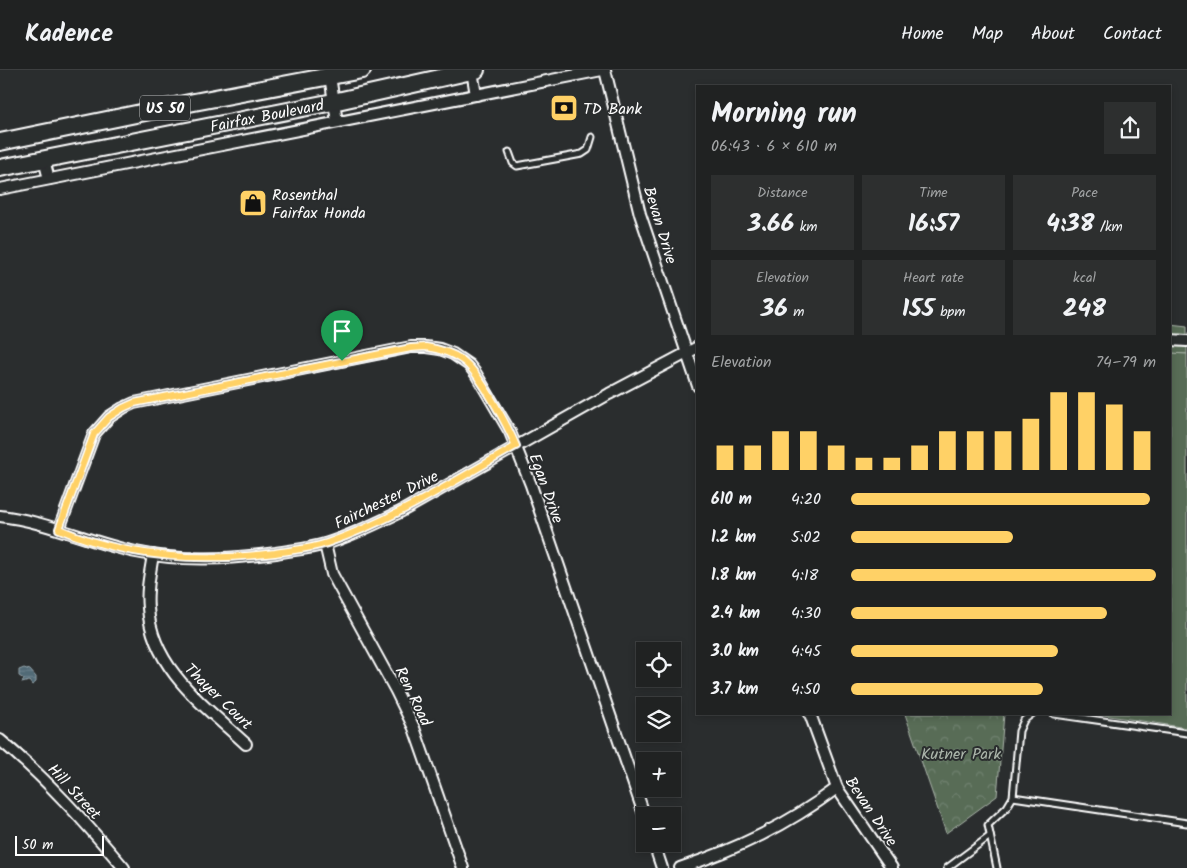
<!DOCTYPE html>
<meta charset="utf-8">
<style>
body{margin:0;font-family:Kalam,sans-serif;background:#2d2f2f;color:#f1f3f6;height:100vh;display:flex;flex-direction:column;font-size:19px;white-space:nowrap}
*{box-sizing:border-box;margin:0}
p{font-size:16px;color:#a2a4a5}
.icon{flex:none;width:28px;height:28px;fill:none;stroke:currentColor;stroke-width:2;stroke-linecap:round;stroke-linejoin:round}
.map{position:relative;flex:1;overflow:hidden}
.side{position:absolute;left:696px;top:15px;width:475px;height:630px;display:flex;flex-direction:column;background:#202222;border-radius:0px;box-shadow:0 2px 8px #0003,0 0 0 1px #3d3f40}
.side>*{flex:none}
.buttons{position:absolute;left:636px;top:572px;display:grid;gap:10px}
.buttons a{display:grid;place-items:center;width:45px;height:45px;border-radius:0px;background:#202222;box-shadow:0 2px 8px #0003,0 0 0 1px #3d3f40;font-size:25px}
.scale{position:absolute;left:15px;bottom:12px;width:89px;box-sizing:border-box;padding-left:5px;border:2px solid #fff;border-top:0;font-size:14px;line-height:18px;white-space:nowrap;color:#fff;-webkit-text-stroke:4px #2a2d2e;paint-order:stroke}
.pin{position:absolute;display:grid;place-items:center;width:42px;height:42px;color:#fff;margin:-51px -21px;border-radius:50% 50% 50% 0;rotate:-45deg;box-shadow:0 0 5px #0007}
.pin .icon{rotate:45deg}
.round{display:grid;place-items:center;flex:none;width:52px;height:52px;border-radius:0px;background:#2d2f2f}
.head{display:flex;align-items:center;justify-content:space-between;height:85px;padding:0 15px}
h1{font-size:28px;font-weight:600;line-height:38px}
.metrics{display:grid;grid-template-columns:repeat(3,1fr);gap:8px;height:85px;padding:5px 15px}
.metrics div{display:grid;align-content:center;border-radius:0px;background:#2d2f2f;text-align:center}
.metrics b{font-size:25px;font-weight:600}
.metrics small{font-size:14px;font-weight:400}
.metrics p{font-size:14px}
.chart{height:140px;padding:10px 15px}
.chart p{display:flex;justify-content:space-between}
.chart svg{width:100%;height:90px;margin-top:5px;stroke:#ffd166;stroke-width:6}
ul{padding:0 15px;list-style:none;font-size:16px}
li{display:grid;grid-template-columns:80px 60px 1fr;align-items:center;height:38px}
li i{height:12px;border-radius:6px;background:#ffd166}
header{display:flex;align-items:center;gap:30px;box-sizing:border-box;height:70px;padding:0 25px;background:#202222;border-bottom:1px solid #3d3f40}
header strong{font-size:24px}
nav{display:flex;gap:28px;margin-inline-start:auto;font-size:18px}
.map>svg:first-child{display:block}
</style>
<header>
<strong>Kadence</strong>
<nav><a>Home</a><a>Map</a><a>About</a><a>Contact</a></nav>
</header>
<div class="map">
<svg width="1187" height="798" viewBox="0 0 1187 798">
<defs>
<pattern id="forest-crowns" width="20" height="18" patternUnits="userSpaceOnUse" patternTransform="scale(1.25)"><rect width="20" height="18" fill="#586c57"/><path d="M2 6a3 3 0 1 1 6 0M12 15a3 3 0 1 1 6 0" fill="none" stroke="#718270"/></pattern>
<pattern id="water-rules" width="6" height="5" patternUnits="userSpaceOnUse" patternTransform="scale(1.25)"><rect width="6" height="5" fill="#516a76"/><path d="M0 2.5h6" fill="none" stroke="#6b808b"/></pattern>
</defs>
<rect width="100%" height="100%" fill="#2a2d2e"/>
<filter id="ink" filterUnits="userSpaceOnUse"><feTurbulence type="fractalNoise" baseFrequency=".02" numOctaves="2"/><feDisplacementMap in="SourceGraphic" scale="10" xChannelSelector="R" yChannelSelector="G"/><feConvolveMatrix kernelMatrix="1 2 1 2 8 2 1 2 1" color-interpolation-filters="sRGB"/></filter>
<g filter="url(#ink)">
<g fill="url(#forest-crowns)" stroke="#acb6ab">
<polygon points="1170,254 1187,256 1187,284 1170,283"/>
<polygon points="905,644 1004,644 997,726 946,763"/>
</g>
<polygon fill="#586c57" stroke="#acb6ab" points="1170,283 1187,284 1187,658 1097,644 1170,644"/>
<polygon fill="url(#water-rules)" stroke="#97a6ad" points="24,598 30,600 36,607 36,612 32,615 29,611 22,613 24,609 19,606 19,600"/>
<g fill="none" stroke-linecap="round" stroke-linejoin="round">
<defs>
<g id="lane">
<polyline points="509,82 513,93 517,96 582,84 588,80 592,67"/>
<polyline points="1054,644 1187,663"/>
<polyline points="1013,727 1187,753"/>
<polyline points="947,798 990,766"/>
<polyline points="997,798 988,755 1007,737 1013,727 1019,661 1024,650 1032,644"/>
</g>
<g id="street">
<polyline points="605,0 640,144 698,316"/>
<polyline points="472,1 476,25"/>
<polyline points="330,6 337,52"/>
<polyline points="44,90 49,109"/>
<polyline points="0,119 602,0"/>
<polyline points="1170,270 1187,271"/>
<path d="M0 446C47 451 90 473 136 482 182 492 230 489 276 483 292 480 309 479 325 474 351 466 377 453 402 441L609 324 698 277"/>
<polyline points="59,459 94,364 109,347 123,338 134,333 411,277 426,277 440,279 453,284 469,295 476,304 510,362 531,415 645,747"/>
<polyline points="325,474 332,504 396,621 414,658 463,798"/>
<path d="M153 485C150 503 146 521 148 538 152 599 205 636 246 674"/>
<polyline points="810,644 837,718 892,798"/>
<path d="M0 670C46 708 85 752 124 798"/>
<polyline points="654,774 662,798"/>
<path d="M680 798C739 778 786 756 837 718"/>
</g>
<g id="primary">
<polyline points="0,72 194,32 362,0"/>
<path id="s1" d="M0 98 333 32 476 0"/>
</g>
</defs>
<use href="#lane" stroke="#fff" stroke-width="9"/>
<use href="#street" stroke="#fff" stroke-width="14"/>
<use href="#primary" stroke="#fff" stroke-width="20"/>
<use href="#lane" stroke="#2a2d2e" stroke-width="5"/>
<use href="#street" stroke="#2a2d2e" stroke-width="10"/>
<use href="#primary" stroke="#2a2d2e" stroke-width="16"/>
</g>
</g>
<g fill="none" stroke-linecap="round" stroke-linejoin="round" filter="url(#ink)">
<defs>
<path id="route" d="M426 277C439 279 451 282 462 290 479 301 508 357 516 376 454 411 394 450 327 473 310 479 292 480 275 483 202 492 128 489 59 459L94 364 109 347 123 338 134 333 411 278Z"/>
</defs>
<use href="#route" stroke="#fff" stroke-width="10"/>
<use href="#route" stroke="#ffd166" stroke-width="6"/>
</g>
<defs>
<symbol id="bank-square" viewBox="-11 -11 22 22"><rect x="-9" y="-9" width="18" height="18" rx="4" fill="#ffd166" stroke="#2a2d2e"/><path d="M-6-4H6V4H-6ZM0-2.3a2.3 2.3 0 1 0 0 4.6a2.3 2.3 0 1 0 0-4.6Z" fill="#111"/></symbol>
<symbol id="shop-square" viewBox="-11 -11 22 22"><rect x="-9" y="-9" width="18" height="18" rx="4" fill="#ffd166" stroke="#2a2d2e"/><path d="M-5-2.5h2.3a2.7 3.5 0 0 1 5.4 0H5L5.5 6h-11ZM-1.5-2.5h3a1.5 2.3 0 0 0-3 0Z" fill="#111"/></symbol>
</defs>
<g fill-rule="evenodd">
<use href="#bank-square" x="548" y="22" width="32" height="32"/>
<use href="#shop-square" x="237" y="117" width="32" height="32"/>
</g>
<g text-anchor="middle" stroke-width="4" stroke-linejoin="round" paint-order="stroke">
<rect fill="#2a2d2e" stroke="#bfc0c0" stroke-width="1" x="140" y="25.5" width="50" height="25" rx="4"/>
<g font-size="15" font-weight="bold" fill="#fff">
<text x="165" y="43">US 50</text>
</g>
<g font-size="16" fill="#fff" stroke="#2a2d2e" text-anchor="start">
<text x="583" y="44">TD Bank</text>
<text x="272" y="130">Rosenthal<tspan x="272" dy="18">Fairfax Honda</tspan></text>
</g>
<g font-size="16" fill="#fff" stroke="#2a2d2e">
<text dy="6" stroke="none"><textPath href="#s1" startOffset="272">Fairfax Boulevard</textPath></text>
<text transform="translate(661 155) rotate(73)" y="6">Bevan Drive</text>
<text transform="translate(547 418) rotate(70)" y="6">Egan Drive</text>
<text transform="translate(386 429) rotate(-26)" y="6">Fairchester Drive</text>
<text transform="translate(219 626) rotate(44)" y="6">Thayer Court</text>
<text transform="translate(414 626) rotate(64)" y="6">Ren Road</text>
<text transform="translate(75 721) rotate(47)" y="6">Hill Street</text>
<text transform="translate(872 741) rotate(56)" y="6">Bevan Drive</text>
</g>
<g font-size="16" fill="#acb6ab" stroke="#2a2d2e">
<text x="961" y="689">Kutner Park</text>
</g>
</g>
</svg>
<div class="buttons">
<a><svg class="icon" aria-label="locate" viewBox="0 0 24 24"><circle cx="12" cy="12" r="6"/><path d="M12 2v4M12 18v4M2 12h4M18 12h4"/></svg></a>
<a><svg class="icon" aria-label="layers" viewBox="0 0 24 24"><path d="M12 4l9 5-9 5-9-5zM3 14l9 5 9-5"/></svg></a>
<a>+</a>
<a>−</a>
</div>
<div class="scale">50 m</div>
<div class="pin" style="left:342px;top:291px;background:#1e9e55"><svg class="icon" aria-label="arrive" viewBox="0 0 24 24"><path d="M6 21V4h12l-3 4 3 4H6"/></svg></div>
<section class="side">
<div class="head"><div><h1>Morning run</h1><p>06:43 · 6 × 610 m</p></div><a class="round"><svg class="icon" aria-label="share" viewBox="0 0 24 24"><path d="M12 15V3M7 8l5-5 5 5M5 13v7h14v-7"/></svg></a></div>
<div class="metrics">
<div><p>Distance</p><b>3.66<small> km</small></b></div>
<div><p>Time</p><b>16:57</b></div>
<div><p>Pace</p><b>4:38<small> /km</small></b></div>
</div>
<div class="metrics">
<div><p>Elevation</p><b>36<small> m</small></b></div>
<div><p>Heart rate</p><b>155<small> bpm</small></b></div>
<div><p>kcal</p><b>248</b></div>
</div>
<div class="chart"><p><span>Elevation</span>74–79 m</p>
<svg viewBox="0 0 160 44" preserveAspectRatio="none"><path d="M5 44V32M15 44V32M25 44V25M35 44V25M45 44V32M55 44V38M65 44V38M75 44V32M85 44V25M95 44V25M105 44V25M115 44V19M125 44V6M135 44V6M145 44V12M155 44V25"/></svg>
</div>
<ul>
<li><b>610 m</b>4:20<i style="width:98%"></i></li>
<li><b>1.2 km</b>5:02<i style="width:53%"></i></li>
<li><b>1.8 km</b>4:18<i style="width:100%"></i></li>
<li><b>2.4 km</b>4:30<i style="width:84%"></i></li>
<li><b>3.0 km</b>4:45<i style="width:68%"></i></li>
<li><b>3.7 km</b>4:50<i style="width:63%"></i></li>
</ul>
</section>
</div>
